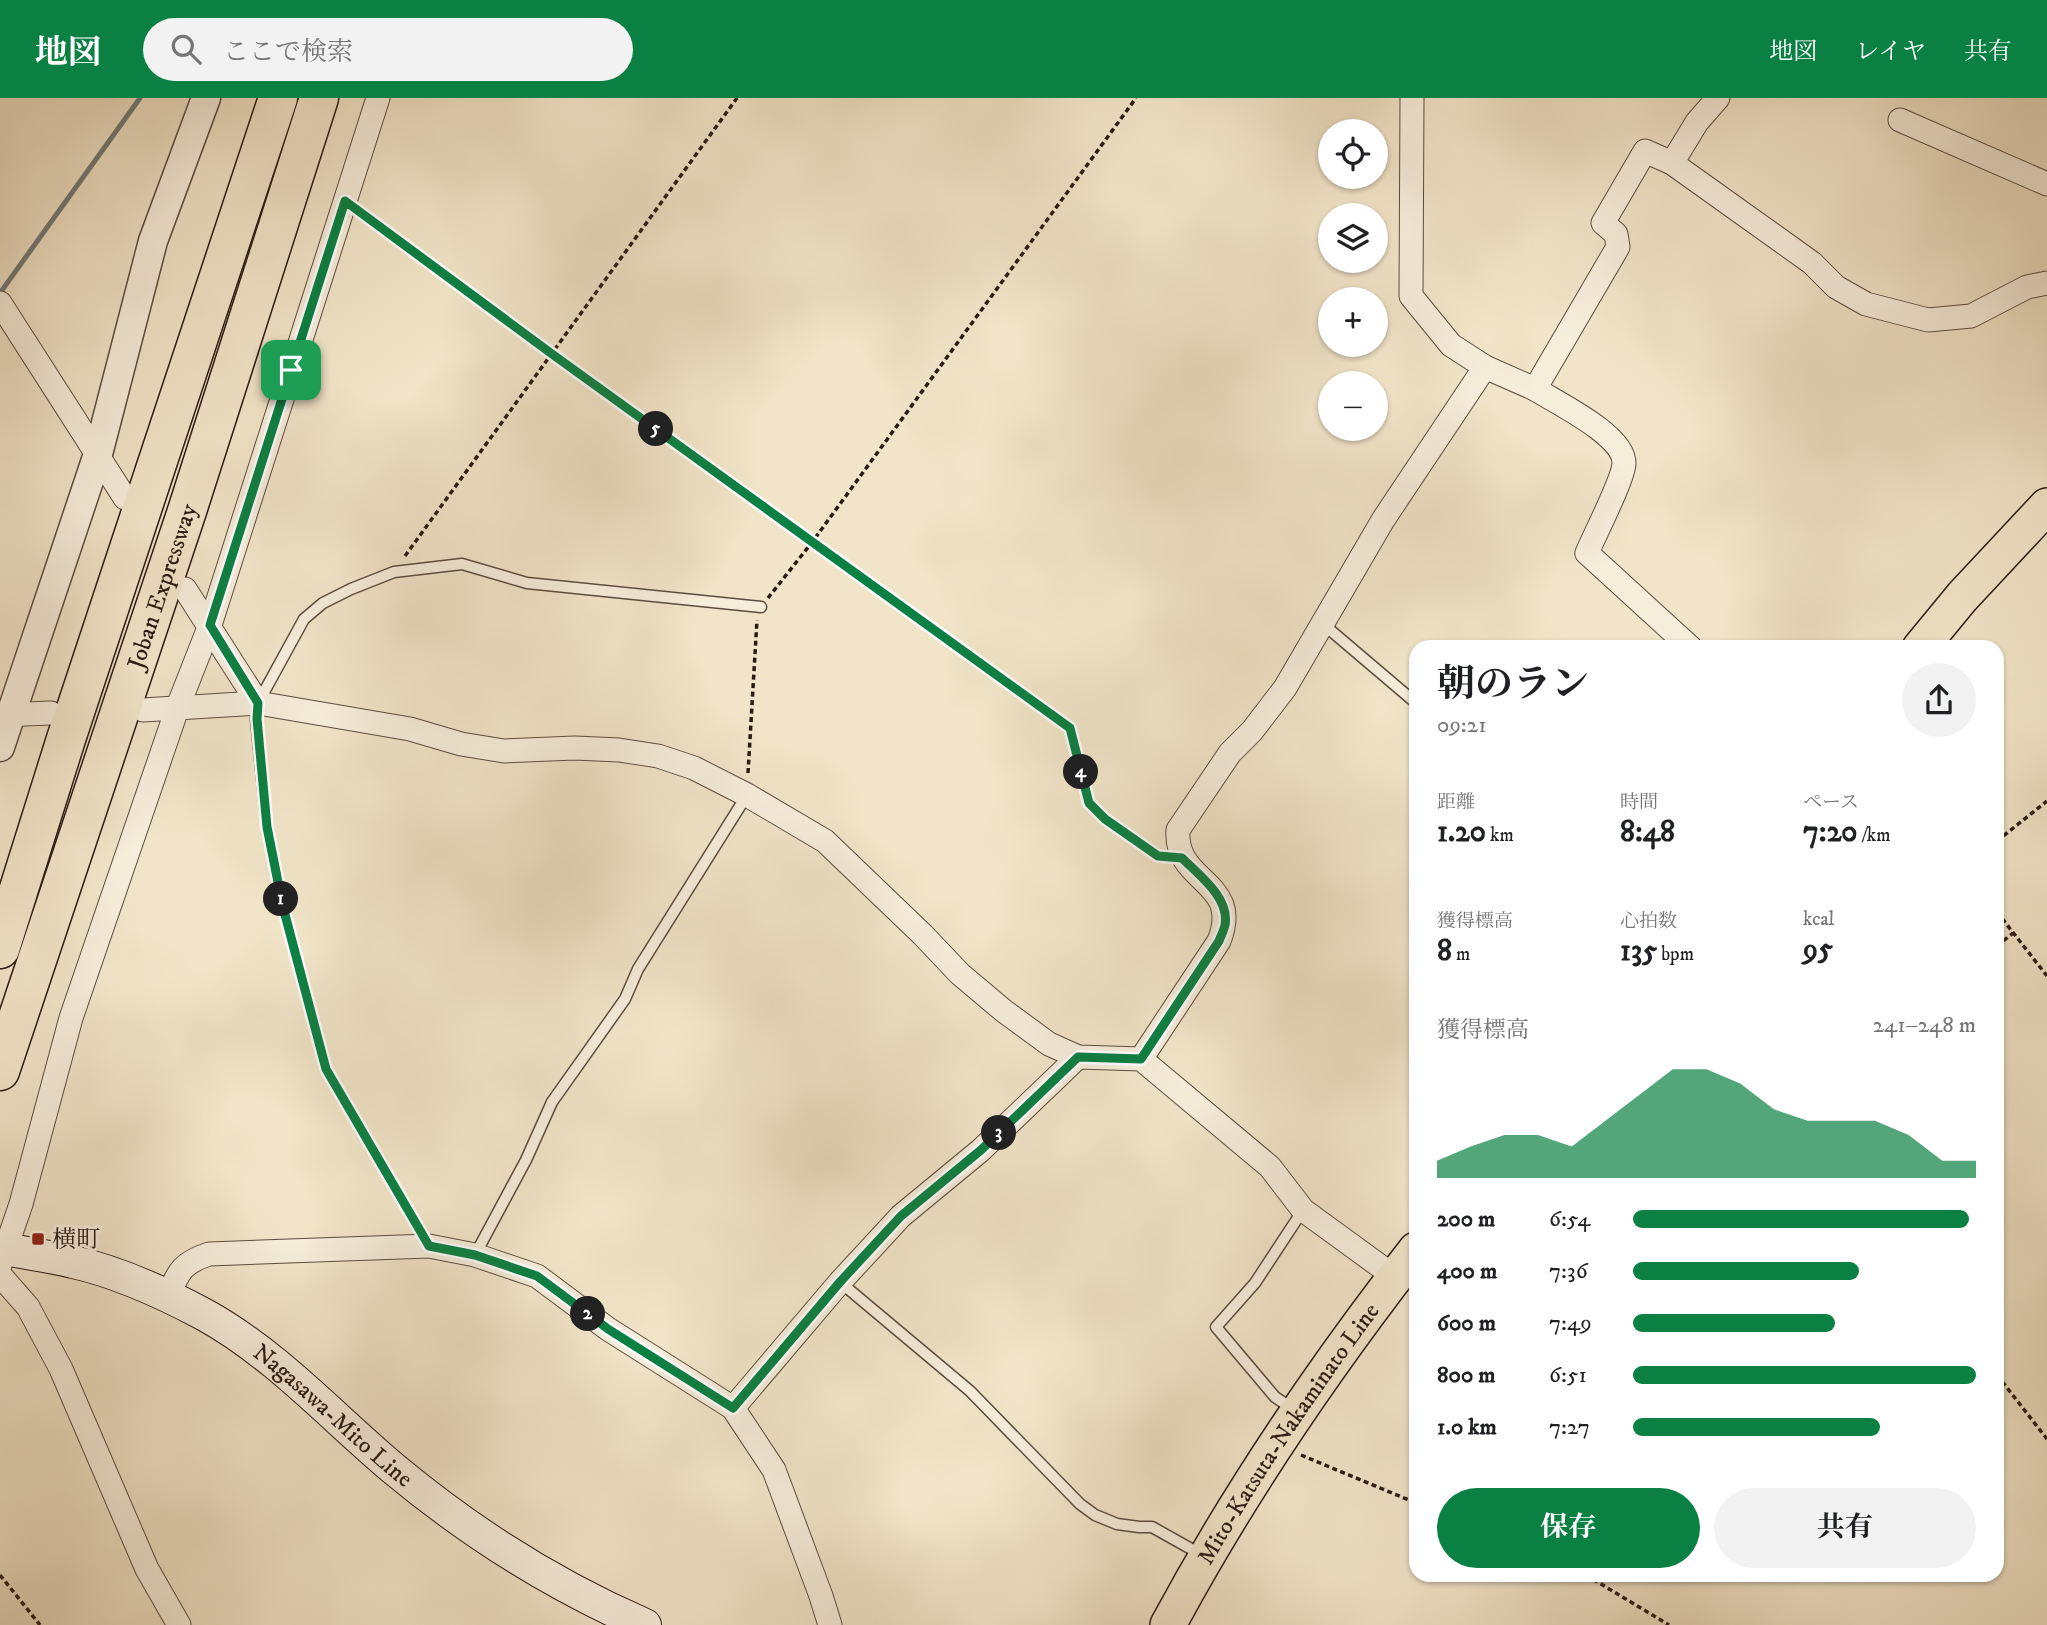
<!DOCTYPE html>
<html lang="ja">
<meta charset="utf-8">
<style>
body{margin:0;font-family:"IM FELL DW Pica","Noto Serif JP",serif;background:#f2f2f2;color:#202124;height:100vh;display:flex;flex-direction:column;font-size:26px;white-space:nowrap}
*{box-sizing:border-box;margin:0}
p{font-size:23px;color:#757577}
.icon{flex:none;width:38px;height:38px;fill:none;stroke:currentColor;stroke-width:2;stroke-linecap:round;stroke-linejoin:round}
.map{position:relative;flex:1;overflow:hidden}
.panel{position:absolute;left:1409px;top:542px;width:595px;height:942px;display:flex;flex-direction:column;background:#fff;border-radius:21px;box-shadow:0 2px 5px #0004}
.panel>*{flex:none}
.tools{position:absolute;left:1318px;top:21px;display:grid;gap:14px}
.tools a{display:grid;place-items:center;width:70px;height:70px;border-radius:50%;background:#fff;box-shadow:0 2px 5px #0004;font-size:35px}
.pin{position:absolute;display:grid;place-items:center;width:60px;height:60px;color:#fff;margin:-30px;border-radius:14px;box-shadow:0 4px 10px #0006}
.km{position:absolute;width:35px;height:35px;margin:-18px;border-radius:50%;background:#222;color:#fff;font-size:19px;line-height:35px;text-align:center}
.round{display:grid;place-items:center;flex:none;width:74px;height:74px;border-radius:37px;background:#f2f2f2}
.headline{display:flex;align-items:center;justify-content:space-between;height:119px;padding:0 28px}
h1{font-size:38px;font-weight:700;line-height:52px}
.figures{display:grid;grid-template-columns:repeat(3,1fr);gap:10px;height:119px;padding:7px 28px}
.figures div{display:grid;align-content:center}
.figures b{font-size:30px;font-weight:700}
.figures small{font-size:19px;font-weight:400}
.figures p{font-size:19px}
.chart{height:196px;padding:14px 28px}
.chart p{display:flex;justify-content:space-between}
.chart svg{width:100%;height:126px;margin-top:7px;fill:#0b8043;opacity:.7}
.primary-button{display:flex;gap:14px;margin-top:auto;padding:14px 28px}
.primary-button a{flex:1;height:80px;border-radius:42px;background:#0b8043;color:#fff;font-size:28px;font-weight:700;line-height:80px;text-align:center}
.primary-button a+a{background:#f2f2f2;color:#202124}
ul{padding:0 28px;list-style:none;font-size:23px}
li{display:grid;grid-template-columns:112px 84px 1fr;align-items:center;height:52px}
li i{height:18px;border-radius:9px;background:#0b8043}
header{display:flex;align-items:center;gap:42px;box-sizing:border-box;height:98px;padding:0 35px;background:#0b8043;color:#fff}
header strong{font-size:33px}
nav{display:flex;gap:38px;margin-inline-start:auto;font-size:24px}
.search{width:490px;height:63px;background:#f2f2f2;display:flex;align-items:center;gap:18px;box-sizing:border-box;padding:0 24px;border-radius:38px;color:#757577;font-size:26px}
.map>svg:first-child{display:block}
</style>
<header>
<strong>地図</strong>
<div class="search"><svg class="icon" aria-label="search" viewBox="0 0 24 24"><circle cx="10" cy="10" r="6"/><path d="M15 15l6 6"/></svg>ここで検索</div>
<nav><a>地図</a><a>レイヤ</a><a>共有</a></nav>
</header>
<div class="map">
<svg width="2047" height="1527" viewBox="0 0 2047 1527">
<rect width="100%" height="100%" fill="#f1e4c8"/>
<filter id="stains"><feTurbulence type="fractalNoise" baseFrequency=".00286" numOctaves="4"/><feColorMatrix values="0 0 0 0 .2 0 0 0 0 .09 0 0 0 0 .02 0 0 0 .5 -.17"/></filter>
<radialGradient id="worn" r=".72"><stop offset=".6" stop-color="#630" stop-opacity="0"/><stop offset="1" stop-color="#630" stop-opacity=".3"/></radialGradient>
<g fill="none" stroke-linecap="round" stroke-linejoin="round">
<polyline stroke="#707b7a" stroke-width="5" points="0,195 140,0"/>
<defs>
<g id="service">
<polyline points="1323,526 1416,605"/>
<polyline points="429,1148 326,971 283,809 267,729 256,621 258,605 304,521 323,505 351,491 394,474 462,466 527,485 761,509"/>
<polyline points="475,1157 526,1062 552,1004 625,901 638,871 747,697"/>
<polyline points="840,1184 970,1293 1080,1406 1095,1417 1117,1426 1139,1429 1152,1429 1202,1457"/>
<polyline points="1293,1311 1275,1299 1216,1229 1255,1185 1303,1112"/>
</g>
<g id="minor">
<polyline points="1412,0 1411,198 1451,247 1485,269 1535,291"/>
<polyline points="1900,22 2047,86"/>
<polyline points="1672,65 1697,24 1718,0"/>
<polyline points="0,205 125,400"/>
<polyline points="185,491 258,605"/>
<path d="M1691 550 1587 455C1594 438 1624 380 1624 365 1624 337 1557 305 1535 291L1618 149 1616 136 1603 125 1645 53 1672 65 1812 165 1836 189 1866 206 1928 222 1971 218 2027 189 2047 185"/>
<polyline points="143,612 258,605 410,631 461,646 504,653 575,650 619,652 658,658 694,670 747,697 825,743 923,837 960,876 1004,913 1049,946 1078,959 1141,961 1270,1069 1303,1112 1395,1179"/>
<polyline points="0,617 51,615"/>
<path d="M1141 961 1219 843C1243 782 1174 786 1178 732L1230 655 1252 633 1285 590 1383 422 1485 269"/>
<polyline points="0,1167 21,1106 71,920 177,611 210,527 378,0"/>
<polyline points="0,1177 28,1209 61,1271 147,1471 179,1527"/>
<path d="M168 1198C179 1173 182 1165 209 1156L429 1148 475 1157 537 1178 608 1231 733 1310 774 1372 821 1498 830 1527"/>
<polyline points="733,1310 840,1184 901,1118 981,1052 1078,959"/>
</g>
<polyline id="tertiary" points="0,649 98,356 153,143 206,0"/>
<g id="secondary">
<path id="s1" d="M0 1150C24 1155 49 1158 73 1164 119 1174 164 1195 205 1217 277 1257 332 1319 394 1371 471 1435 553 1487 645 1527"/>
</g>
<g id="primary">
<polyline points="1920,550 1962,499 2047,408"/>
<path id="s2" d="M1168 1527C1239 1395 1324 1270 1416 1152"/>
</g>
<g id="motorway">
<polyline points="0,851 66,641 278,0"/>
<path id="s3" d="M0 973 187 413 319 0"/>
</g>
</defs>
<use href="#service" stroke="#5c4c40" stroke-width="13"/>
<use href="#minor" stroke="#5c4c40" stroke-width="25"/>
<use href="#tertiary" stroke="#5c4c40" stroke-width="31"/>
<use href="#secondary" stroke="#2b1a13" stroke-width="34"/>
<use href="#primary" stroke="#2b1a13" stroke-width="38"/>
<use href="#motorway" stroke="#2b1a13" stroke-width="41"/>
<g stroke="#2b1a13" stroke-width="3.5" stroke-dasharray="5 3.5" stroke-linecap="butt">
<polyline points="361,115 552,256 1070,630 1089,705 1105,721 1158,758 1162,759"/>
<polyline points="405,458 737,0"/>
<polyline points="768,500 813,443 1136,0"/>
<polyline points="748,675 757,522"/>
<polyline points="1997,743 2047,703"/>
<polyline points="1997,814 2047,878"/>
<polyline points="1997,848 2013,835"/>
<polyline points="1997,1277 2047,1341"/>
<polyline points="1301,1357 1416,1405"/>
<polyline points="0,1477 40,1527"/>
<polyline points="1586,1477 1669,1527"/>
</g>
<use href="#service" stroke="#f6eddb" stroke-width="10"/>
<use href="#minor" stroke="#f6eddb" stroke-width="23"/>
<use href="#tertiary" stroke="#f6eddb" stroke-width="28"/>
<use href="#secondary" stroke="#f6eddb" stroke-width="32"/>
<use href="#primary" stroke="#f1e4c8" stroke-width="35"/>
<use href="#motorway" stroke="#f1e4c8" stroke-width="38"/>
</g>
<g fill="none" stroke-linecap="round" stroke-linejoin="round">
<defs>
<path id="route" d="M345 103 552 256 1070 630 1089 705 1105 721 1158 758 1182 760C1199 777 1230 800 1225 827 1224 832 1221 838 1219 843L1141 961 1078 959 981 1052 901 1118 840 1184 733 1310 608 1231 537 1178 475 1157 429 1148 326 971 283 809 267 729 257 621 258 605 210 527Z"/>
</defs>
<use href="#route" stroke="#fff" stroke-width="14"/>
<use href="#route" stroke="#0b8043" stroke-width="9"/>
</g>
<rect fill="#8f2418" stroke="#f6eddb" stroke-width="2.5" x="31" y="1134" width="14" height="14" rx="3.5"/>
<g text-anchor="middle" stroke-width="6" stroke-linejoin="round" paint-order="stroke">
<g font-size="24" fill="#2b1a13" stroke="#f6eddb">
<text dy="8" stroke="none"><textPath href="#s3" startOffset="511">Joban Expressway</textPath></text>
<text dy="8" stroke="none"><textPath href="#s1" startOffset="380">Nagasawa-Mito Line</textPath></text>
<text dy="8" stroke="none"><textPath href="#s2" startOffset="226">Mito-Katsuta-Nakaminato Line</textPath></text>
</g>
<g font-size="24" fill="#2b1a13" stroke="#f6eddb" text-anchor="start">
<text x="52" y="1149">横町</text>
</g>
</g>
<rect width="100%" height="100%" filter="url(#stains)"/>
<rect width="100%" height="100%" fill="url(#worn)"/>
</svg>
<div class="tools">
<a><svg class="icon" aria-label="locate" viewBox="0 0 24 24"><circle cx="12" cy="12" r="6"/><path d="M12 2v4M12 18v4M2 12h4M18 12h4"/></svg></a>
<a><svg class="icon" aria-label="layers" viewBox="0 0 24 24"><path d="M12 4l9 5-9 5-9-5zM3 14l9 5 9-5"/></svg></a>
<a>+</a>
<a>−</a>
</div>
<div class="pin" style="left:291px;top:272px;background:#1e9e55"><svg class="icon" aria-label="arrive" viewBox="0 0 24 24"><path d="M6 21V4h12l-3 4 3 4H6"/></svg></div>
<b class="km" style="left:281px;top:801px">1</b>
<b class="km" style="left:588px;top:1216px">2</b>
<b class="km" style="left:999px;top:1035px">3</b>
<b class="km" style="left:1081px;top:674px">4</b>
<b class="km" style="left:656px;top:331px">5</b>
<section class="panel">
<div class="headline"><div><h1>朝のラン</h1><p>09:21</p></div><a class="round"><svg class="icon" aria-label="share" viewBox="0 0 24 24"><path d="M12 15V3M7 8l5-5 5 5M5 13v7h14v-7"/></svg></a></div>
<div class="figures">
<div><p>距離</p><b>1.20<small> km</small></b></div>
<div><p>時間</p><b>8:48</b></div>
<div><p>ペース</p><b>7:20<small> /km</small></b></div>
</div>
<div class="figures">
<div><p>獲得標高</p><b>8<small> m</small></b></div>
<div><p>心拍数</p><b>135<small> bpm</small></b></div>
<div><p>kcal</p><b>95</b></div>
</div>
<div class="chart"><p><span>獲得標高</span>241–248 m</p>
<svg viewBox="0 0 160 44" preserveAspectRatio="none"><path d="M0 44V38L10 33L20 29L30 29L40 33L50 24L60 15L70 6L80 6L90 11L100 20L110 24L120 24L130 24L140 29L150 38L160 38V44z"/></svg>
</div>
<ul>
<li><b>200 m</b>6:54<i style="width:98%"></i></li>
<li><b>400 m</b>7:36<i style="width:66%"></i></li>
<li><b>600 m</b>7:49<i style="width:59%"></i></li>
<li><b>800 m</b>6:51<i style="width:100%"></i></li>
<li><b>1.0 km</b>7:27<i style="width:72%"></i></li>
</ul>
<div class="primary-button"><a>保存</a><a>共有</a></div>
</section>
</div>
